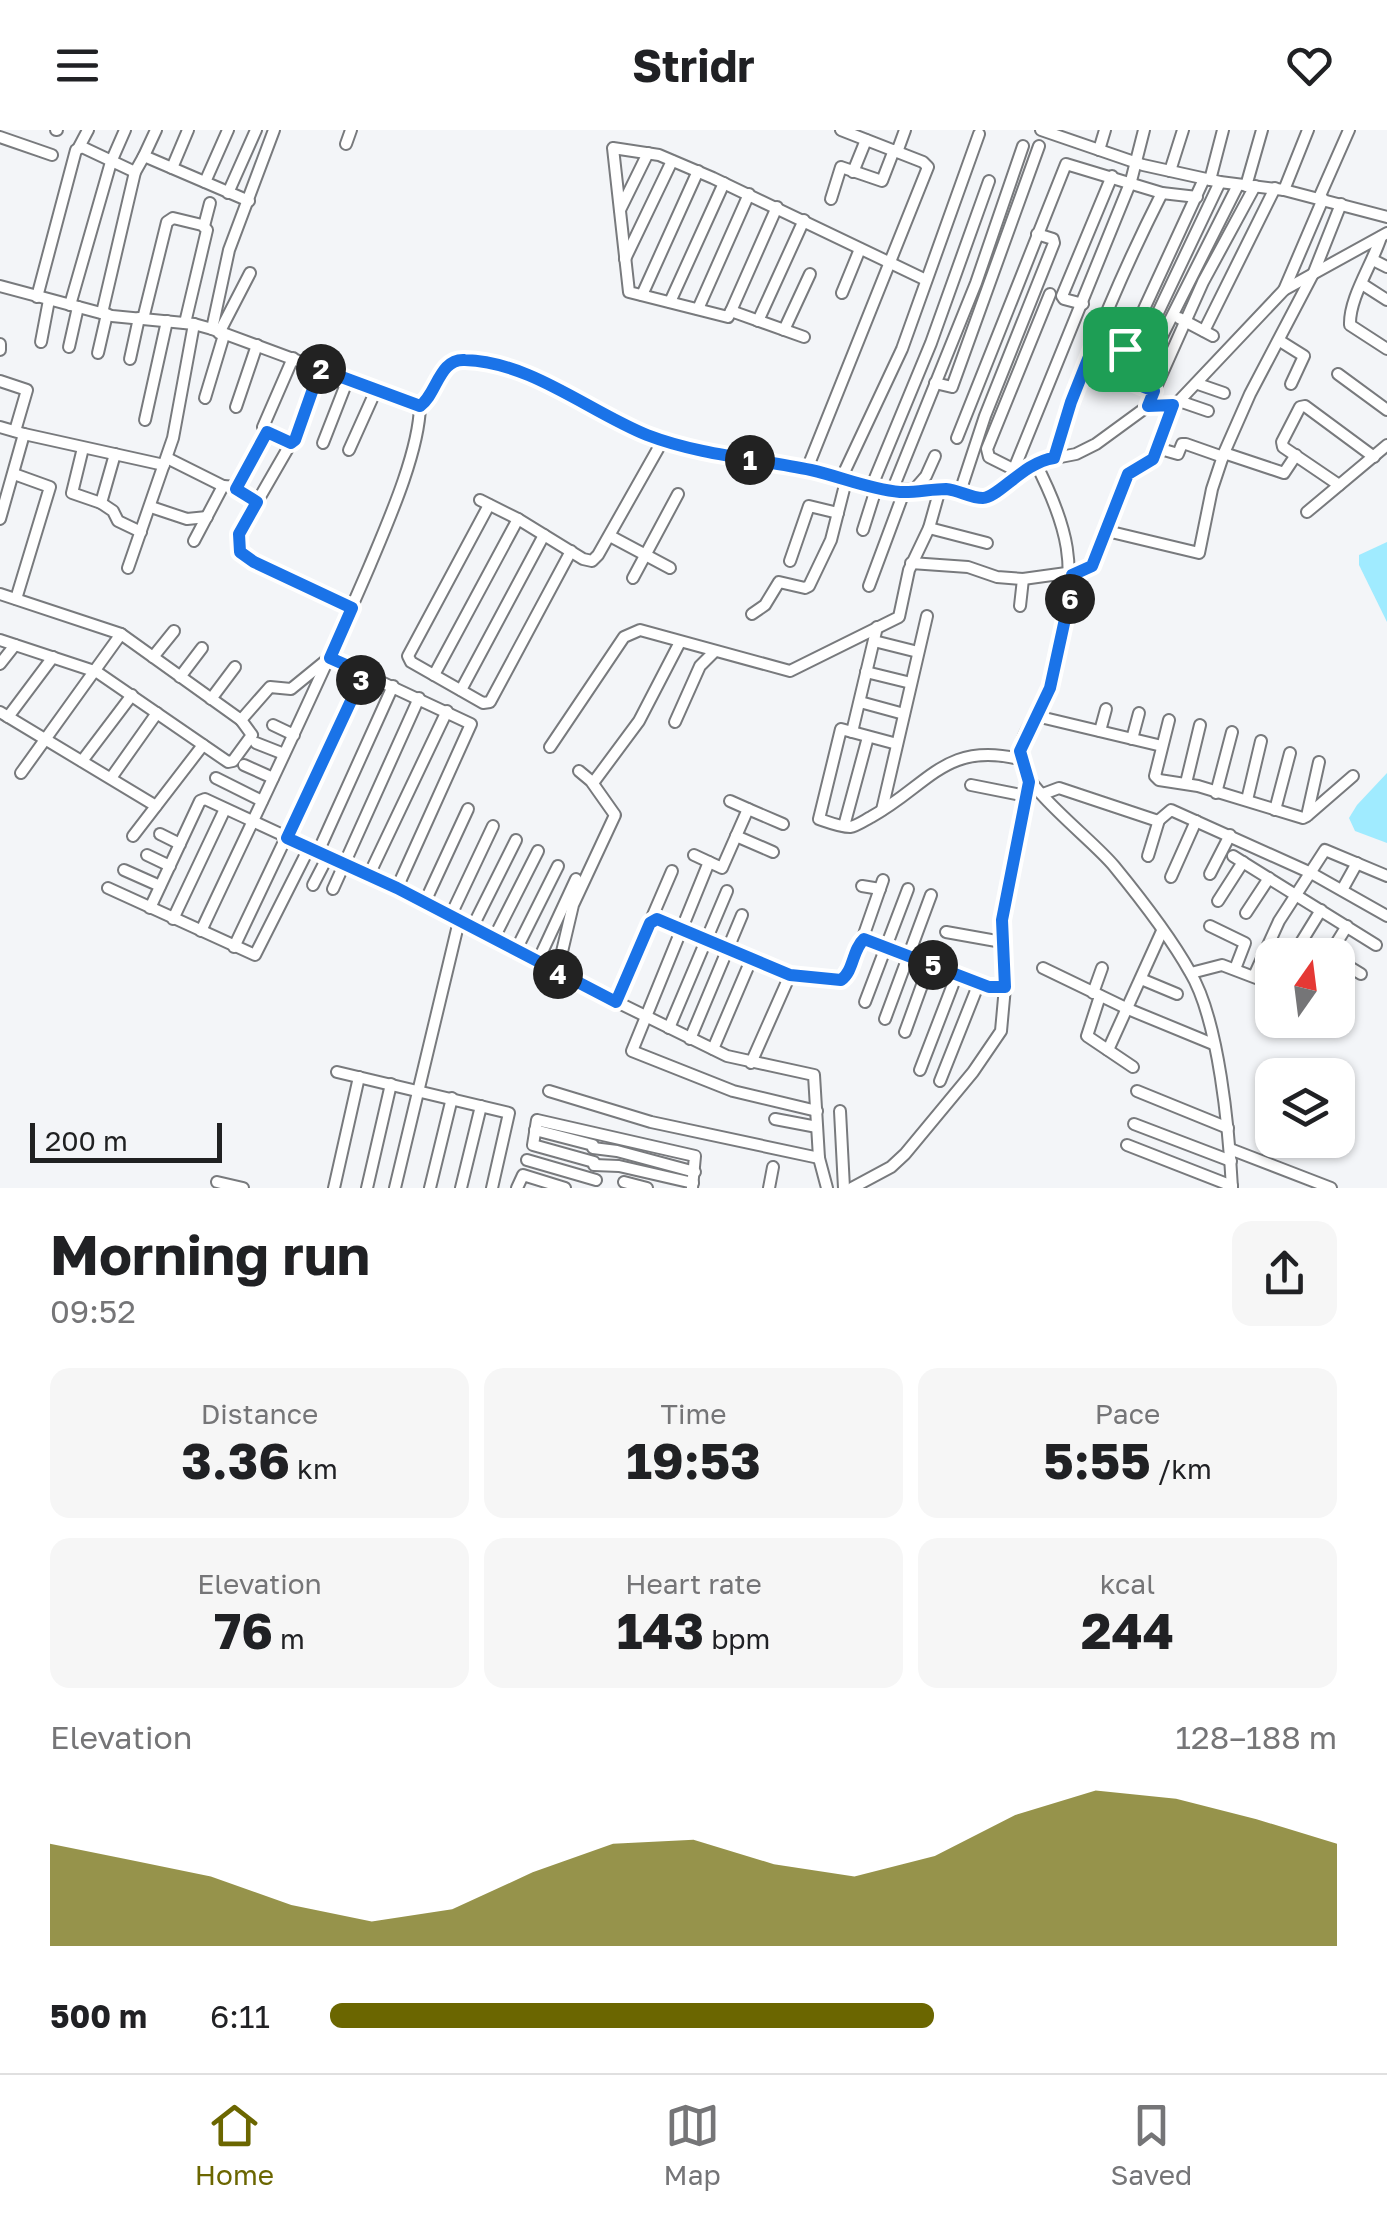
<!DOCTYPE html>
<meta charset="utf-8">
<style>
body{margin:0;font-family:"Golos Text",sans-serif;background:#f6f6f6;color:#202124;height:100vh;display:flex;flex-direction:column;font-size:38px;white-space:nowrap}
*{box-sizing:border-box;margin:0}
p{font-size:32px;color:#757577}
.icon{flex:none;width:55px;height:55px;fill:none;stroke:currentColor;stroke-width:2;stroke-linecap:round;stroke-linejoin:round}
.map{position:relative;height:1058px;overflow:hidden}
.side{display:flex;flex-direction:column;background:#fff;flex:1}
.side>*{flex:none}
.needle{width:65px;rotate:14deg}
.buttons{position:absolute;left:1255px;top:808px;display:grid;gap:20px}
.buttons a{display:grid;place-items:center;width:100px;height:100px;border-radius:20px;background:#fff;box-shadow:0 2px 8px #0004;font-size:50px}
.scale{position:absolute;left:30px;bottom:25px;width:192px;box-sizing:border-box;padding-left:10px;border:5px solid #202122;border-top:0;font-size:28px;line-height:35px;white-space:nowrap;color:#202122;-webkit-text-stroke:8px #f3f5f8;paint-order:stroke}
.pin{position:absolute;display:grid;place-items:center;width:85px;height:85px;color:#fff;margin:-42px;border-radius:20px;box-shadow:0 5px 15px #0006}
.km{position:absolute;width:50px;height:50px;margin:-25px;border-radius:50%;background:#222;color:#fff;font-size:28px;line-height:50px;text-align:center}
.round{display:grid;place-items:center;flex:none;width:105px;height:105px;border-radius:20px;background:#f6f6f6}
.summary{display:flex;align-items:center;justify-content:space-between;height:170px;padding:0 50px}
h1{font-size:55px;font-weight:700;line-height:75px}
.stats{display:grid;grid-template-columns:repeat(3,1fr);gap:15px;height:170px;padding:10px 50px}
.stats div{display:grid;align-content:center;border-radius:20px;background:#f6f6f6;text-align:center}
.stats b{font-size:50px;font-weight:700}
.stats small{font-size:28px;font-weight:400}
.stats p{font-size:28px}
.chart{height:280px;padding:20px 50px}
.chart p{display:flex;justify-content:space-between}
.chart svg{width:100%;height:180px;margin-top:10px;fill:#6b6600;opacity:.7}
ul{padding:0 50px;list-style:none;font-size:32px}
li{display:grid;grid-template-columns:160px 120px 1fr;align-items:center;height:75px}
li i{height:25px;border-radius:12px;background:#6b6600}
header{display:flex;justify-content:space-between;align-items:center;height:130px;padding:0 50px;background:#fff;font-size:45px;font-weight:700}
.dock{display:flex;justify-content:space-around;align-items:center;height:140px;border-top:2px solid #e0e0e0;background:#fff;font-size:28px;color:#757577}
.dock a{display:grid;justify-items:center;gap:5px}
.dock .active{color:#6b6600}
.map>svg:first-child{display:block}
</style>
<header><svg class="icon" aria-label="menu" viewBox="0 0 24 24"><path d="M4 6h16M4 12h16M4 18h16"/></svg>Stridr<svg class="icon" aria-label="heart" viewBox="0 0 24 24"><path d="M12 20l-8-8c-3-5 5-10 8-4 3-6 11-1 8 4z"/></svg></header>
<div class="map">
<svg width="1387" height="1058" viewBox="0 0 1387 1058">
<rect width="100%" height="100%" fill="#f3f5f8"/>
<g fill="#a0ebff">
<polygon points="1387,412 1387,492 1359,435 1359,425"/>
<polygon points="1387,643 1387,713 1355,701 1349,688 1357,675"/>
</g>
<g fill="none" stroke-linecap="round" stroke-linejoin="round">
<defs>
<g id="minor">
<polyline points="56,0 57,0"/>
<polyline points="1041,0 1143,35 1220,52 1284,60 1387,87"/>
<polyline points="0,7 52,25"/>
<polyline points="346,14 351,0"/>
<polyline points="79,17 88,0"/>
<polyline points="1099,20 1105,0"/>
<polyline points="897,22 905,0"/>
<polyline points="143,28 156,0"/>
<polyline points="172,38 188,0"/>
<polyline points="1170,41 1183,0"/>
<polyline points="853,42 866,10"/>
<polyline points="1210,50 1223,0"/>
<polyline points="205,52 228,0"/>
<polyline points="1246,56 1262,0"/>
<polyline points="1284,60 1308,0"/>
<polyline points="228,63 256,0"/>
<polyline points="1319,68 1349,0"/>
<polyline points="831,69 841,37 882,51 894,20"/>
<polyline points="620,80 648,23"/>
<polyline points="204,96 210,73"/>
<path d="M1381 107C1372 135 1349 168 1350 195L1387 219"/>
<polyline points="625,129 672,31"/>
<polyline points="1373,130 1387,137"/>
<polyline points="1362,154 1387,170"/>
<path d="M0 156 112 186 194 194 212 199 420 276C437 264 439 228 465 230 532 233 588 282 648 305 699 324 754 329 806 339 829 343 849 354 872 358 898 363 923 356 949 359 961 361 973 367 986 368L1035 332 1076 324 1096 314 1148 276 1173 275 1179 271 1284 160 1387 103"/>
<polyline points="1284,160 1323,69"/>
<polyline points="842,163 860,119"/>
<polyline points="642,165 698,41"/>
<polyline points="37,167 76,20 82,17 135,42"/>
<polyline points="670,172 724,53"/>
<polyline points="1083,174 1064,169 1062,166 1112,46"/>
<polyline points="70,175 111,32 125,0"/>
<polyline points="698,179 749,64"/>
<polyline points="731,181 777,77"/>
<polyline points="102,183 135,42 144,26 249,71"/>
<polyline points="1179,188 1213,206"/>
<polyline points="143,189 167,92 173,88 202,95 207,100 185,193"/>
<polyline points="758,191 804,90"/>
<polyline points="212,199 229,120 274,0"/>
<polyline points="784,200 810,144"/>
<polyline points="1204,201 1275,58"/>
<polyline points="219,203 250,143"/>
<polyline points="804,207 731,181 728,187 629,162 613,18 659,25 713,48 926,150"/>
<polyline points="1096,209 1139,225 1152,226 1238,55"/>
<polyline points="1280,211 1304,226 1291,254"/>
<polyline points="41,212 49,170"/>
<polyline points="0,214 0,220"/>
<polyline points="69,217 78,177"/>
<polyline points="98,223 107,184"/>
<polyline points="130,229 139,188"/>
<polyline points="1114,244 1204,49"/>
<polyline points="1338,244 1387,280"/>
<polyline points="0,251 27,260 15,301"/>
<polyline points="935,253 952,257 1039,16"/>
<polyline points="1198,254 1224,263"/>
<polyline points="1154,261 1129,253 1127,248 1220,52"/>
<polyline points="1152,266 1203,152 1255,56"/>
<polyline points="205,268 224,205"/>
<polyline points="1179,271 1208,281"/>
<polyline points="236,277 257,215"/>
<polyline points="145,290 167,191"/>
<polyline points="0,297 24,304 0,389"/>
<polyline points="267,301 294,312 321,239"/>
<polyline points="24,304 164,335"/>
<polyline points="957,308 1066,34 1162,63 1197,67"/>
<polyline points="323,313 348,249"/>
<polyline points="83,318 72,363 101,373 113,381 118,391 141,402"/>
<polyline points="1157,318 1178,324 1182,314 1186,314 1223,327"/>
<polyline points="349,320 376,260"/>
<polyline points="1224,323 1284,343 1296,325"/>
<polyline points="167,328 223,356"/>
<path d="M1054 328C1082 236 1119 148 1162 63"/>
<path d="M1035 332C1069 398 1077 436 1061 508 1058 525 1055 544 1049 560 1041 580 1016 608 1020 629 1024 659 1093 710 1114 736 1141 769 1170 806 1190 842 1219 890 1229 1001 1232 1058"/>
<polyline points="807,339 928,37 923,32 841,0"/>
<polyline points="1014,339 1131,51 1144,0"/>
<polyline points="1019,342 989,327 987,319 1050,164"/>
<polyline points="14,344 50,357 16,469"/>
<polyline points="841,349 902,219 979,4"/>
<polyline points="1339,355 1283,317 1282,312 1300,277 1305,276 1374,327"/>
<polyline points="871,358 931,213 989,51"/>
<polyline points="237,359 257,372 291,313"/>
<polyline points="892,361 976,153 1023,16"/>
<polyline points="913,361 926,346 935,326"/>
<polyline points="960,362 985,286 1054,113 1053,109 1037,104"/>
<polyline points="480,370 518,389 583,429 592,431 598,425 663,310"/>
<polyline points="257,372 239,404 240,422 254,432 352,477"/>
<polyline points="101,373 115,324"/>
<polyline points="489,375 408,526 411,532 483,573 490,572 571,421"/>
<polyline points="151,377 187,389 207,387"/>
<polyline points="1307,382 1387,315"/>
<polyline points="929,398 987,413"/>
<polyline points="863,400 876,359"/>
<polyline points="1107,401 1199,423 1212,359 1224,323 1250,264 1314,142 1341,74"/>
<polyline points="610,406 670,438"/>
<polyline points="194,411 223,356 238,357 267,302 263,297 293,228"/>
<polyline points="790,431 809,376 838,383"/>
<polyline points="911,433 968,437 997,447 1023,449 1088,440 1127,345 1153,329 1173,275"/>
<polyline points="128,438 173,308 194,194"/>
<polyline points="633,448 678,364"/>
<polyline points="869,456 904,362"/>
<polyline points="0,464 121,504"/>
<polyline points="1020,476 1023,449"/>
<polyline points="752,484 765,475 779,452 805,458 809,456 831,410 846,351"/>
<polyline points="0,510 97,542 228,632 233,631 252,605 241,590"/>
<polyline points="874,511 918,522"/>
<polyline points="153,527 174,501"/>
<polyline points="330,528 471,594 397,758"/>
<polyline points="0,534 15,515"/>
<polyline points="866,542 911,553"/>
<polyline points="434,545 518,389"/>
<polyline points="180,547 202,518"/>
<polyline points="461,560 544,405"/>
<polyline points="211,569 235,537"/>
<polyline points="860,572 904,584"/>
<polyline points="0,582 156,676"/>
<polyline points="1036,586 1162,616"/>
<polyline points="8,587 53,527"/>
<polyline points="1169,590 1155,646 1159,650 1198,656 1303,688 1307,686 1319,632"/>
<polyline points="675,592 700,536 714,522"/>
<polyline points="273,595 294,605"/>
<polyline points="1100,601 1106,579"/>
<polyline points="852,602 877,497"/>
<polyline points="1132,609 1139,583"/>
<polyline points="256,613 284,624"/>
<path d="M897 614 841 599 819 689C828 692 840 697 850 697 857 696 865 690 871 687 928 656 945 611 1019 629"/>
<polyline points="550,617 624,507 640,500 790,541 899,487 909,440 929,398 940,359"/>
<polyline points="82,631 132,565"/>
<polyline points="244,635 273,648"/>
<polyline points="21,643 121,504 241,590 270,557 291,559 329,528"/>
<polyline points="111,648 157,583"/>
<polyline points="216,648 262,671"/>
<polyline points="593,653 639,591 680,512"/>
<polyline points="1186,653 1200,595"/>
<polyline points="971,655 1026,666"/>
<polyline points="1216,663 1232,602"/>
<polyline points="1043,664 1059,658 1158,691 1171,680 1311,743 1387,786"/>
<polyline points="1247,670 1261,611"/>
<polyline points="748,679 783,694"/>
<polyline points="882,680 927,486"/>
<polyline points="1275,680 1290,623"/>
<polyline points="1308,685 1353,646"/>
<polyline points="844,696 868,607"/>
<polyline points="160,704 180,714"/>
<polyline points="133,706 203,615"/>
<polyline points="736,706 773,722"/>
<polyline points="318,722 393,556"/>
<polyline points="147,725 170,736"/>
<polyline points="694,725 709,732 632,921 733,961 817,981"/>
<polyline points="1148,726 1159,690"/>
<polyline points="1233,726 1376,815"/>
<polyline points="709,732 722,738 748,679 730,671"/>
<polyline points="124,740 160,756"/>
<polyline points="1210,744 1230,705"/>
<polyline points="369,745 447,581"/>
<polyline points="1171,747 1196,691"/>
<polyline points="313,755 328,726"/>
<polyline points="862,756 880,759"/>
<polyline points="108,758 255,825 309,718"/>
<polyline points="333,759 419,568"/>
<polyline points="1342,760 1357,733"/>
<polyline points="1218,771 1243,732"/>
<polyline points="424,774 468,679"/>
<polyline points="150,778 200,671 205,669 397,758 515,822 727,926 814,945 819,1028 827,1058"/>
<polyline points="1246,783 1269,748"/>
<polyline points="450,787 493,696"/>
<polyline points="173,789 225,679"/>
<polyline points="650,792 672,741"/>
<polyline points="1210,796 1245,813 1235,839"/>
<polyline points="472,798 516,710"/>
<path d="M201 801C258 679 317 559 370 435 388 392 419 322 420 276"/>
<polyline points="946,802 1002,812"/>
<polyline points="493,810 538,721"/>
<polyline points="862,810 883,750"/>
<polyline points="234,817 364,543"/>
<polyline points="1297,819 1321,780"/>
<polyline points="515,822 558,736"/>
<polyline points="1329,825 1347,796"/>
<polyline points="1338,830 1361,844"/>
<polyline points="537,833 576,749"/>
<polyline points="1043,838 1128,879 1213,914"/>
<polyline points="557,843 573,775 615,685 591,651 579,641"/>
<polyline points="1191,843 1222,835 1272,854"/>
<polyline points="1254,846 1279,791 1325,720 1387,746"/>
<polyline points="1141,849 1177,864"/>
<polyline points="1093,863 1102,838"/>
<polyline points="1100,866 1087,906 1133,937"/>
<path d="M616 872 650 793 657 789 790 845 841 850C854 840 852 820 863 809L989 857H1005"/>
<polyline points="865,872 908,759"/>
<polyline points="885,889 931,765"/>
<polyline points="669,898 727,761"/>
<polyline points="905,902 930,833"/>
<polyline points="690,909 742,785"/>
<polyline points="713,919 751,830"/>
<polyline points="1108,920 1162,801"/>
<polyline points="751,933 790,845"/>
<polyline points="920,940 957,844"/>
<polyline points="337,942 509,983 492,1058"/>
<polyline points="940,951 979,853"/>
<polyline points="549,961 651,992 819,1028"/>
<polyline points="1137,961 1228,998"/>
<polyline points="840,981 844,1058"/>
<polyline points="775,989 817,997"/>
<polyline points="1134,994 1231,1031"/>
<polyline points="535,1000 593,1015"/>
<polyline points="1127,1015 1232,1056"/>
<polyline points="593,1018 617,1021 695,1042"/>
<polyline points="1230,1019 1331,1058"/>
<polyline points="527,1030 596,1050"/>
<polyline points="594,1032 533,1015 537,990 695,1026 692,1058"/>
<polyline points="594,1035 619,1036 693,1053"/>
<polyline points="217,1052 243,1058"/>
<polyline points="624,1052 647,1058"/>
<polyline points="334,1058 359,947"/>
<polyline points="367,1058 391,954"/>
<polyline points="395,1058 459,791"/>
<polyline points="430,1058 452,968"/>
<polyline points="461,1058 481,976"/>
<polyline points="517,1058 523,1045 565,1058"/>
<polyline points="769,1058 773,1037"/>
<polyline points="852,1058 891,1037 905,1024 973,942 1001,901 1005,857 1002,790 1029,653"/>
</g>
</defs>
<use href="#minor" stroke="#787a7d" stroke-width="14"/>
<use href="#minor" stroke="#fff" stroke-width="10"/>
</g>
<g fill="none" stroke-linecap="round" stroke-linejoin="round">
<defs>
<path id="route" d="M1096 209 1138 225 1126 250 1154 261 1148 276 1173 275 1153 329 1128 344 1092 436 1072 445 1070 466 1050 558 1020 621 1029 652 1002 790 1005 857H989L864 809C852 820 854 841 841 850L790 845 657 789 650 793 616 872 397 758 287 708 364 543 330 528 352 478 254 432 240 422 239 404 257 372 236 359 267 302 291 313 295 310 320 239 420 276C437 264 439 228 465 230 531 232 588 281 647 305 699 325 757 329 811 340 842 347 868 359 900 362 915 363 931 359 946 359 959 360 970 368 983 368 998 368 1024 332 1054 328L1071 272Z"/>
</defs>
<use href="#route" stroke="#fff" stroke-width="20"/>
<use href="#route" stroke="#1a73e8" stroke-width="12"/>
</g>
</svg>
<div class="buttons">
<a><svg class="needle" viewBox="-14 -14 28 28"><path d="M0-13l5 13h-10z" fill="#e53935"/><path d="M0 13l5-13h-10z" fill="#757577"/></svg></a>
<a><svg class="icon" aria-label="layers" viewBox="0 0 24 24"><path d="M12 4l9 5-9 5-9-5zM3 14l9 5 9-5"/></svg></a>
</div>
<div class="scale">200 m</div>
<div class="pin" style="left:1125px;top:219px;background:#1e9e55"><svg class="icon" aria-label="arrive" viewBox="0 0 24 24"><path d="M6 21V4h12l-3 4 3 4H6"/></svg></div>
<b class="km" style="left:750px;top:330px">1</b>
<b class="km" style="left:321px;top:239px">2</b>
<b class="km" style="left:361px;top:550px">3</b>
<b class="km" style="left:558px;top:844px">4</b>
<b class="km" style="left:933px;top:835px">5</b>
<b class="km" style="left:1070px;top:469px">6</b>
</div>
<section class="side">
<div class="summary"><div><h1>Morning run</h1><p>09:52</p></div><a class="round"><svg class="icon" aria-label="share" viewBox="0 0 24 24"><path d="M12 15V3M7 8l5-5 5 5M5 13v7h14v-7"/></svg></a></div>
<div class="stats">
<div><p>Distance</p><b>3.36<small> km</small></b></div>
<div><p>Time</p><b>19:53</b></div>
<div><p>Pace</p><b>5:55<small> /km</small></b></div>
</div>
<div class="stats">
<div><p>Elevation</p><b>76<small> m</small></b></div>
<div><p>Heart rate</p><b>143<small> bpm</small></b></div>
<div><p>kcal</p><b>244</b></div>
</div>
<div class="chart"><p><span>Elevation</span>128–188 m</p>
<svg viewBox="0 0 160 44" preserveAspectRatio="none"><path d="M0 44V19L10 23L20 27L30 34L40 38L50 35L60 26L70 19L80 18L90 24L100 27L110 22L120 12L130 6L140 8L150 13L160 19V44z"/></svg>
</div>
<ul>
<li><b>500 m</b>6:11<i style="width:60%"></i></li>
</ul>
</section>
<nav class="dock">
<a class="active"><svg class="icon" aria-label="home" viewBox="0 0 24 24"><path d="M3 11l9-7 9 7M6 9v11h12V9"/></svg>Home</a>
<a><svg class="icon" aria-label="map" viewBox="0 0 24 24"><path d="M3 6l6-2 6 2 6-2v14l-6 2-6-2-6 2zM9 4v14M15 6v14"/></svg>Map</a>
<a><svg class="icon" aria-label="saved" viewBox="0 0 24 24"><path d="M7 4h10v16l-5-4-5 4z"/></svg>Saved</a>
</nav>
